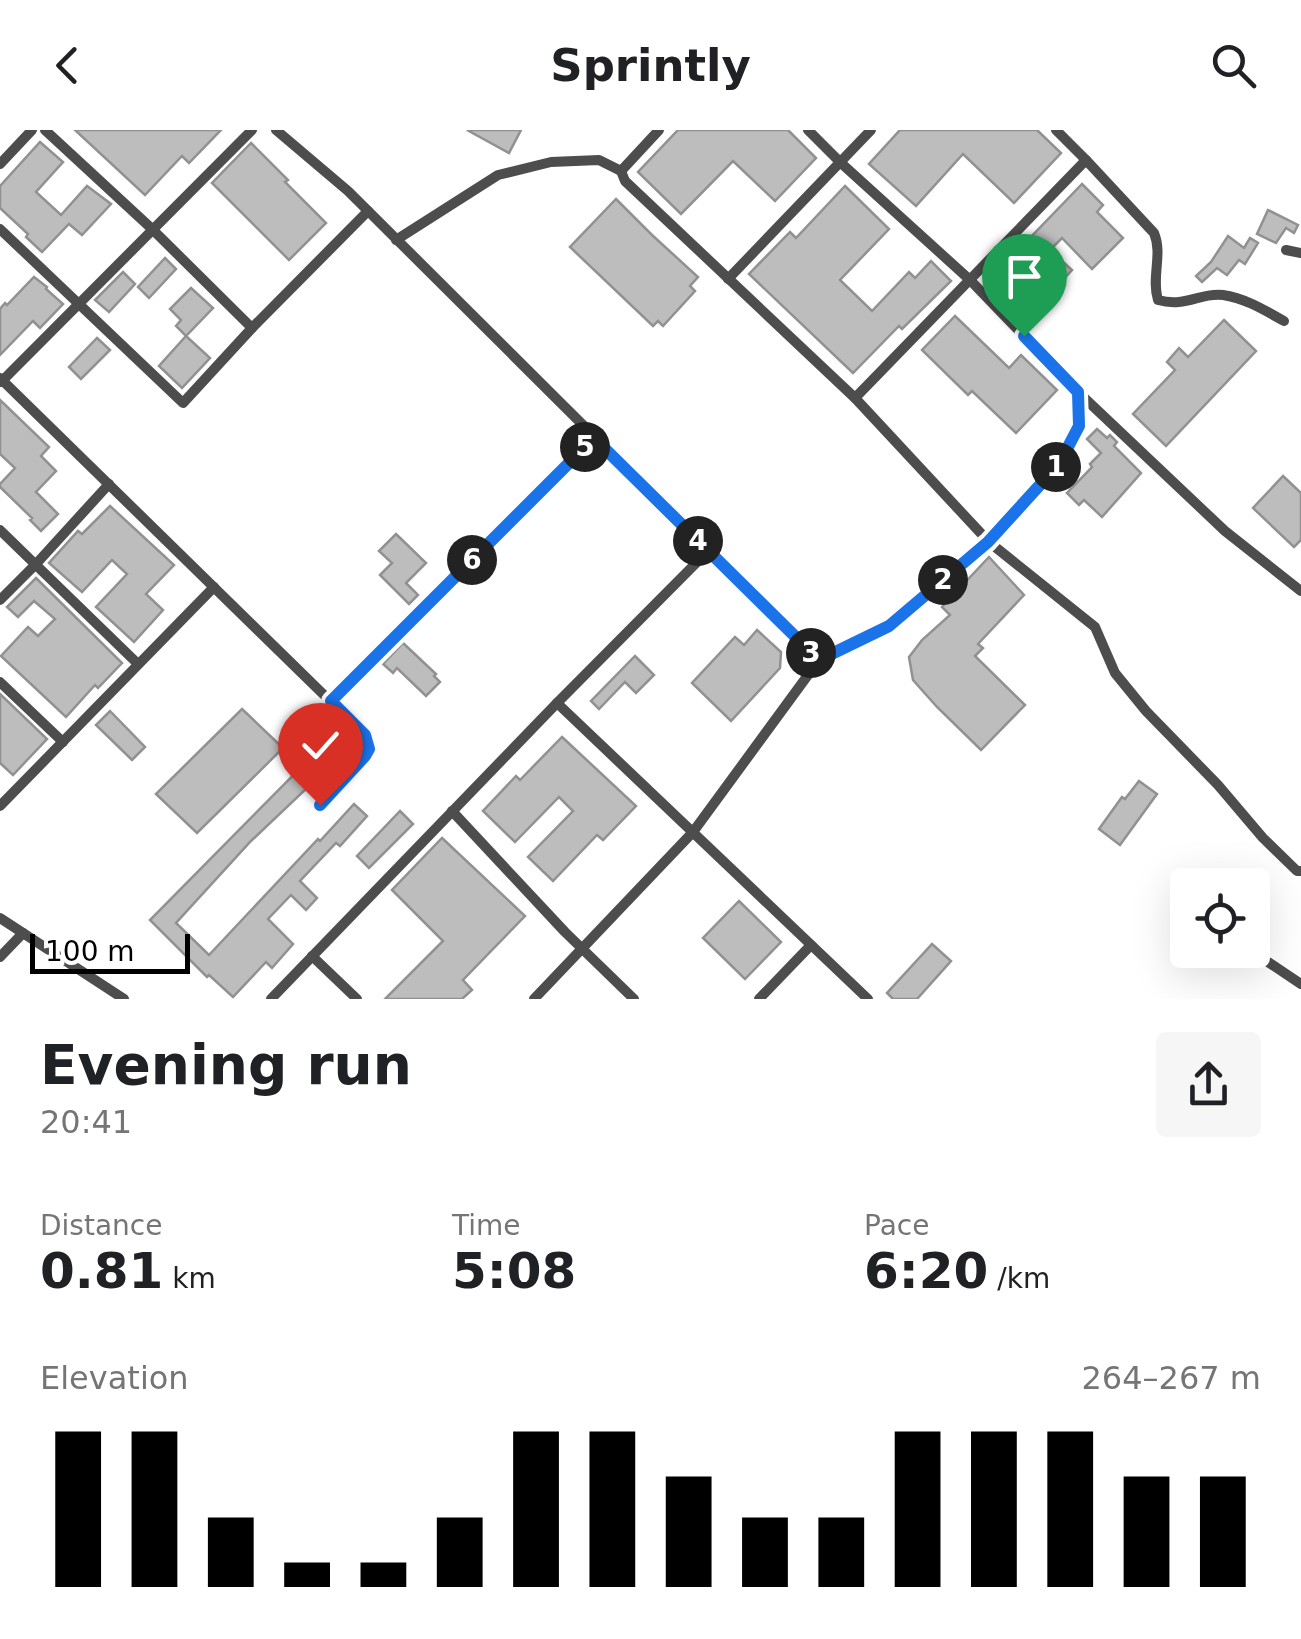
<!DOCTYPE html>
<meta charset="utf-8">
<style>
body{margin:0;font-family:"DejaVu Sans",sans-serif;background:#f6f6f6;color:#202124;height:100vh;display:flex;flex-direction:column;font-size:38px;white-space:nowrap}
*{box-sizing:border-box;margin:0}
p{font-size:32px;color:#757577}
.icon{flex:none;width:55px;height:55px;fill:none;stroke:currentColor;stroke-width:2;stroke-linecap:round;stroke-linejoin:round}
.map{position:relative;height:869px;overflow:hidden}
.details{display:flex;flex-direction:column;background:#fff;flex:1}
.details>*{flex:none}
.tools{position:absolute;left:1170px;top:738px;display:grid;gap:20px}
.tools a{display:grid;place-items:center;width:100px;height:100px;border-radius:10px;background:#fff;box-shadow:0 10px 40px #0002;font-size:50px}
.scale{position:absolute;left:30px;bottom:25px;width:160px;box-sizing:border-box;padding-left:10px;border:5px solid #000;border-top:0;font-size:28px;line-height:35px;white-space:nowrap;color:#000;-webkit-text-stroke:8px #fff;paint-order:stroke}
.pin{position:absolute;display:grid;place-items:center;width:85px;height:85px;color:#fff;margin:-102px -42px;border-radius:50% 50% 50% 0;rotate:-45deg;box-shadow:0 0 10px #0007}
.pin .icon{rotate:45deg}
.km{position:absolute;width:50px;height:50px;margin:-25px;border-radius:50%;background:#222;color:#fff;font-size:28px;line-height:50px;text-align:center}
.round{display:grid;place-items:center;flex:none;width:105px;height:105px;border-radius:10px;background:#f6f6f6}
.summary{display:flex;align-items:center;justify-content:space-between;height:170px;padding:0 40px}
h1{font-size:55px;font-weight:700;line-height:75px}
.figures{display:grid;grid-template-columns:repeat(3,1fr);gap:15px;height:170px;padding:10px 40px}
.figures div{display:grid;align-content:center}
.figures b{font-size:50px;font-weight:700}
.figures small{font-size:28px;font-weight:400}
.figures p{font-size:28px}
.chart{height:280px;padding:20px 40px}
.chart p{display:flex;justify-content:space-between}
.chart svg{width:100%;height:180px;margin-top:10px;stroke:#000;stroke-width:6}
header{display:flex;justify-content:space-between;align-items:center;height:130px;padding:0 40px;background:#fff;font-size:45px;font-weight:700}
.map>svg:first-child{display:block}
</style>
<header><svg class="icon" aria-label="back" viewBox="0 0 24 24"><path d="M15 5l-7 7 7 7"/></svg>Sprintly<svg class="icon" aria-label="search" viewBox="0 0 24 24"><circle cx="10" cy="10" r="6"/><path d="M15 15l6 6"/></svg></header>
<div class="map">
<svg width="1301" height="869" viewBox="0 0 1301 869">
<rect width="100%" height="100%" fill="#fff"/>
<g fill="#bdbdbd" stroke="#919191" stroke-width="2.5">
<polygon points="75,0 221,0 189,33 182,26 145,65"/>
<polygon points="467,0 521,0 509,23"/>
<polygon points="678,0 788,0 816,28 775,71 733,31 681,84 638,42"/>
<polygon points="900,0 1037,0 1061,23 1014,73 963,24 916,76 869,34"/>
<polygon points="40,12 63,32 36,62 61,85 87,56 111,74 82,105 69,94 42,122 26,107 28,104 0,78 0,56"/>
<polygon points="251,13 288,50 285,52 326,93 289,130 212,53"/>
<polygon points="1082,54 1103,75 1097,82 1123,108 1092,139 1062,108 1050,120 1072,140 1042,172 1021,153 1018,157 999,140"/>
<polygon points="845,56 889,99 840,150 872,181 909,142 915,148 931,131 951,151 902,199 899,196 853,243 749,144 790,102 796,108"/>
<polygon points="616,69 652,105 698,147 690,156 695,161 663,196 658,191 653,196 570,117"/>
<polygon points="1268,80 1298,95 1294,103 1286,98 1276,113 1257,104"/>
<polygon points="1228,106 1244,118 1250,108 1258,113 1245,134 1239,130 1227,145 1217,138 1202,152 1196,146 1211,132"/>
<polygon points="165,128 176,139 149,168 138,157"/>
<polygon points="123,142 135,154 109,182 95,170"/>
<polygon points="34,147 47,157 46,159 63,174 40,198 33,191 0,225 0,179 5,173 7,175"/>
<polygon points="191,158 213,178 186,206 176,196 181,190 170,179"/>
<polygon points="955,186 1009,238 1021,225 1057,260 1016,303 972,261 968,265 922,220"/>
<polygon points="1224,190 1256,221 1166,316 1133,284 1175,240 1167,232 1179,218 1188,227"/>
<polygon points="186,206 210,228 182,258 159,236"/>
<polygon points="97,208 110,220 81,249 69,237"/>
<polygon points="0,270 49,317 41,326 56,341 36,362 58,384 41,401 30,390 32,388 0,357 0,354 15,338 0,324"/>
<polygon points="1097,299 1107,308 1110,305 1117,312 1114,316 1141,343 1102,387 1084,370 1079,375 1067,363 1092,337 1090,334 1101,323 1087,309"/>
<polygon points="1283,346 1301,363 1301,410 1294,417 1253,378"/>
<polygon points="110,376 174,435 146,464 163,480 134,512 96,477 127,444 112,430 82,462 49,433 78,401 82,404"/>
<polygon points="396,404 426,433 406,453 418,465 409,474 380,445 392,433 379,421"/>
<polygon points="989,427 1024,465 978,514 983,518 975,526 1025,575 981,620 937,577 913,550 909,527 922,510 950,485 942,477"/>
<polygon points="36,448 122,533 98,558 95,555 66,587 1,526 28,497 38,506 55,489 34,471 18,487 7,477"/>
<polygon points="757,500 781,522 780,538 731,591 692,553 735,507 744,515"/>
<polygon points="403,513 436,544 434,546 440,552 426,566 397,538 393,543 383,534"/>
<polygon points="635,526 654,545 636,563 625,552 599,579 591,571"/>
<polygon points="0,564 47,609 13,645 0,633"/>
<polygon points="242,579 283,618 197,703 156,664"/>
<polygon points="110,581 145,617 132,630 96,595"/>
<polygon points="562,607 636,676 603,710 597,705 553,751 528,727 573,681 559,667 515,712 483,681 516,646 520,650"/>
<polygon points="328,610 348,629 337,641 326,631 304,655 307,658 251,711 176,793 209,825 318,709 320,711 354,674 367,686 340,716 336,713 300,751 317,768 306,780 291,765 268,789 293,814 272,838 266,832 233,867 209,845 207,847 150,790"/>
<polygon points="1139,651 1157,664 1120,715 1099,699 1122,667 1125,669"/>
<polygon points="400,681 413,694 369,738 357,726"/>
<polygon points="442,708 525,786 463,850 472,860 462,869 385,869 443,811 392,760"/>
<polygon points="739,771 781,812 745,849 703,808"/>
<polygon points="932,814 951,831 917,869 893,869 887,863"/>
</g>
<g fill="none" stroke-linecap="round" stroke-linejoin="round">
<g stroke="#4d4d4d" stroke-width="10">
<polyline points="45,0 151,98 252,198"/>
<polyline points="276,0 348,61 819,530"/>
<path d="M1086 30 1154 103C1163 124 1151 148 1158 170 1186 178 1200 162 1223 165 1245 168 1266 181 1284 191"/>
<polyline points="0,34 32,0"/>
<polyline points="621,41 659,0"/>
<polyline points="0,99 183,273 252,198 368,81"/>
<polyline points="396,110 498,45 551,32 599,30 621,41 625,51 855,268 989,412 1095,497 1115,543 1146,581 1218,655 1263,708 1297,741 1301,741"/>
<polyline points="1286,120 1301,123"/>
<polyline points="728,149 871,0"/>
<polyline points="0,248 365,605 369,615 365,626 320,675"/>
<polyline points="1,252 252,0"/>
<polyline points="1078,262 1225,401 1301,461"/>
<polyline points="855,268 1086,30 1056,0"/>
<polyline points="0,400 138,534"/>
<polyline points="0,470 36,434 109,354"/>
<polyline points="0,552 63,612"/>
<polyline points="331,571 595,308"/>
<polyline points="557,573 868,869"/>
<polyline points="0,676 214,457"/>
<polyline points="452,681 565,802 634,869"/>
<polyline points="0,788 124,869"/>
<polyline points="1250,820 1301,854"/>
<polyline points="312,826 357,869"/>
<polyline points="0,827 23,803"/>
<polyline points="271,869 557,573 708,421"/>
<polyline points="534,869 693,702 819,530 889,496 989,412 1059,334 1079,296 1078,262 970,150 841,33 808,0"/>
<polyline points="759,869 811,815"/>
</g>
</g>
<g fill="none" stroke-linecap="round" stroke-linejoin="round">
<defs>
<polyline id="route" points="320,675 365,626 369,619 365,605 331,571 594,308 819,530 889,496 988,412 1059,334 1079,296 1078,262 1024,206"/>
</defs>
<use href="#route" stroke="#fff" stroke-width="20"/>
<use href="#route" stroke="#1a73e8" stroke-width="12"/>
</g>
</svg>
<div class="tools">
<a><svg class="icon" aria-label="locate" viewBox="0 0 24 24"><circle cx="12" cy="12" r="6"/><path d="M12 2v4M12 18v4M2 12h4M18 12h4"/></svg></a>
</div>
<div class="scale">100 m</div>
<div class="pin" style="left:1024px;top:206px;background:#1e9e55"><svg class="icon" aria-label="arrive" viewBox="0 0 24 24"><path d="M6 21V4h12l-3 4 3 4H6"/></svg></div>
<div class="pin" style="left:320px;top:675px;background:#d93025"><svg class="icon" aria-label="check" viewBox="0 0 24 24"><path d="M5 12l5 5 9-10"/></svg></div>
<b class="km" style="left:1056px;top:337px">1</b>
<b class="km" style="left:943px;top:450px">2</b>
<b class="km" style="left:811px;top:523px">3</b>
<b class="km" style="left:698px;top:411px">4</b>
<b class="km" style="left:585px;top:317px">5</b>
<b class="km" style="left:472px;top:430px">6</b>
</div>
<section class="details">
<div class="summary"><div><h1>Evening run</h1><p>20:41</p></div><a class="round"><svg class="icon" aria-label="share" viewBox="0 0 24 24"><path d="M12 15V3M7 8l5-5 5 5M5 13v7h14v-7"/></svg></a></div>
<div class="figures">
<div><p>Distance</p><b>0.81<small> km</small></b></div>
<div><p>Time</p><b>5:08</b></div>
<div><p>Pace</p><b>6:20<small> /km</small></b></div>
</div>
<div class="chart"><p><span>Elevation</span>264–267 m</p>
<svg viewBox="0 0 160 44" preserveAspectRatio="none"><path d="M5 44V6M15 44V6M25 44V27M35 44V38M45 44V38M55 44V27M65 44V6M75 44V6M85 44V17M95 44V27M105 44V27M115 44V6M125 44V6M135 44V6M145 44V17M155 44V17"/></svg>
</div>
</section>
